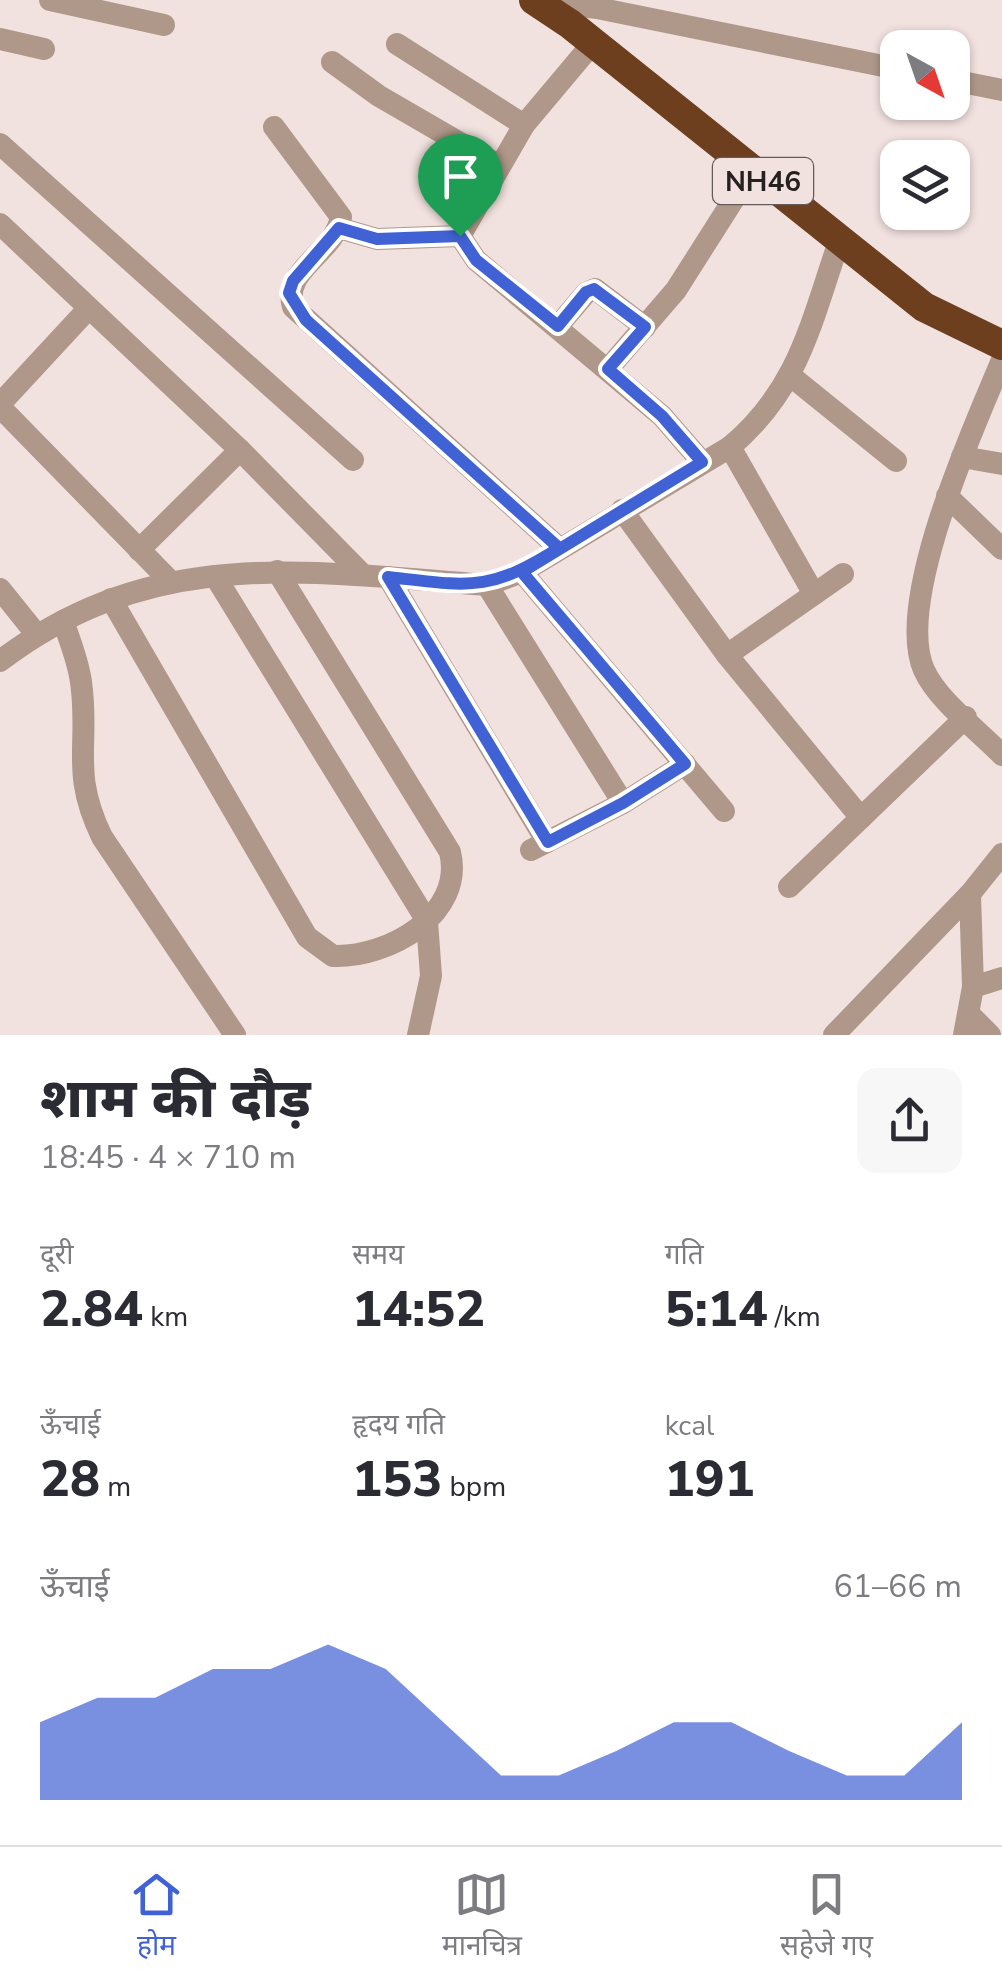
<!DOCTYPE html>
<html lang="hi">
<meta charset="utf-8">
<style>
body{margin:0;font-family:"Nunito Sans","Noto Sans Devanagari",sans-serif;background:#f7f7f7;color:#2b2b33;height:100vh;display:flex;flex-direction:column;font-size:38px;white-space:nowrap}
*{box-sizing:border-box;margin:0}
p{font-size:32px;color:#7c7c81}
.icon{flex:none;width:55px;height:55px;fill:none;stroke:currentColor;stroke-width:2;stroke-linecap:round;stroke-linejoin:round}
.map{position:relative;height:1035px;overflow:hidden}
.side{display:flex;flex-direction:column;background:#fff;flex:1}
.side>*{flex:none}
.needle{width:65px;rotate:140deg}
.buttons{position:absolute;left:880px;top:30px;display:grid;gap:20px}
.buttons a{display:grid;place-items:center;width:90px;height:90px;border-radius:20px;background:#fff;box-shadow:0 2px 8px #0004;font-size:50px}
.pin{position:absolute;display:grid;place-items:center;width:85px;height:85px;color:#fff;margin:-102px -42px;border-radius:50% 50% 50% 0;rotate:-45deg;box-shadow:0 0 10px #0007}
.pin .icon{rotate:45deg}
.round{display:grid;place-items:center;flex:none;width:105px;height:105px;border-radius:20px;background:#f7f7f7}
.head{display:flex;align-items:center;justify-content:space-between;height:170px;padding:0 40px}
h1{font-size:55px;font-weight:800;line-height:75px}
.metrics{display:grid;grid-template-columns:repeat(3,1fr);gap:15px;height:170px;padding:10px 40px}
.metrics div{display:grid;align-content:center}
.metrics b{font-size:50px;font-weight:800}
.metrics small{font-size:28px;font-weight:400}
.metrics p{font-size:28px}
.chart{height:280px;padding:20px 40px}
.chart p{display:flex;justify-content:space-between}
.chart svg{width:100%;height:180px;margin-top:10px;fill:#4162d5;opacity:.7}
.tab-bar{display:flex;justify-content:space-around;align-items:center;height:140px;border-top:2px solid #e1e1e2;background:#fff;font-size:28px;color:#7c7c81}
.tab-bar a{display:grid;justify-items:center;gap:5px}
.tab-bar .selected{color:#4162d5}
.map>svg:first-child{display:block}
</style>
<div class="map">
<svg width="1002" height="1035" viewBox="0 0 1002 1035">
<rect width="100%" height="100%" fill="#f2e2df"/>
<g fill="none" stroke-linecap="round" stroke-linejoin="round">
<g stroke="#af9889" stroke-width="22">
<polyline points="50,0 164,25"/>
<polyline points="538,1 597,8 898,69"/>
<polyline points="0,39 44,49"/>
<polyline points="397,44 524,125"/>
<polyline points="592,44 524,125 460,236 476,260 662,416 702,462"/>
<polyline points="332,62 379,96 498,165"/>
<polyline points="952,80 1002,90"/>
<path d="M274 127 341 217C335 253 282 269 293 307L559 548"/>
<polyline points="0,144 353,460"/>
<polyline points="0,224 240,450 362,574"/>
<polyline points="339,228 377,239 460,236"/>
<polyline points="558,326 586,293 595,289 645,327"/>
<path d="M1002 360C974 427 894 602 924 670 938 701 978 730 1002 755"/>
<polyline points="608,369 676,290 751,172"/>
<polyline points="792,377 896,461"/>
<polyline points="0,404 88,309"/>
<polyline points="0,407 171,582"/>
<polyline points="730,447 814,594"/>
<polyline points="962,457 1002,464"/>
<polyline points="947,496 1002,549"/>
<polyline points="622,510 727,655 861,818"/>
<polyline points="139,550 240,450"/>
<polyline points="522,572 724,811"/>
<polyline points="215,576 427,921 431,976 418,1035"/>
<polyline points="388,577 547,842"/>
<polyline points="487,585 623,803"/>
<polyline points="0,589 37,635"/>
<path d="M111 599 307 937 333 956C389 958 465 914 450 852L277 571"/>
<path d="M63 621C70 641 78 660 81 682 90 746 70 771 102 837L235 1035"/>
<polyline points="727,655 843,574"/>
<path d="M0 661C154 544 308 572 487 585L522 572 730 447C800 388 811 321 840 239"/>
<polyline points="531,850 623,803 685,764"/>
<polyline points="789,887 966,717"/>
<polyline points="973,987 1002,978"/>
<polyline points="969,1014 990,1035"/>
<polyline points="834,1035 970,894 1002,854"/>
<polyline points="964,1035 973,987 970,894"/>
</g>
<polyline stroke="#6d3f1f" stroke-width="30" points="534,0 570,24 924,307 1002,345"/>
</g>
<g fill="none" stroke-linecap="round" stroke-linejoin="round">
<defs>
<path id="route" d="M460 236 377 239 339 228 293 281 289 293 306 320 559 548C488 593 469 586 388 577L548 842 623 803 685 764 522 572 702 462 662 416 608 369 645 327 594 289 586 292 558 326 476 260 460 236"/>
</defs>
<use href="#route" stroke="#fff" stroke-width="20"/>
<use href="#route" stroke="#4162d5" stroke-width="12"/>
</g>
<g text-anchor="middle" stroke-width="10" stroke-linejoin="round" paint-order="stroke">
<rect fill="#f2e2df" stroke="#635a59" stroke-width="2.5" x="713" y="158" width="100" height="46" rx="8"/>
<g font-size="28" font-weight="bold" fill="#26201f">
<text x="763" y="191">NH46</text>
</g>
</g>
</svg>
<div class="buttons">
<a><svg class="needle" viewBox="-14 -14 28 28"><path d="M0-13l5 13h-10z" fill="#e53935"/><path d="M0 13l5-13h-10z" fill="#7c7c81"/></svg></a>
<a><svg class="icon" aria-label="layers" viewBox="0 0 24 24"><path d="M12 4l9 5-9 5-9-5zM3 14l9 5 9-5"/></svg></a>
</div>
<div class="pin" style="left:460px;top:236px;background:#1e9e55"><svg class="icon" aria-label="arrive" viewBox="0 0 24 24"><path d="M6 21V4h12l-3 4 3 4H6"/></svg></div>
</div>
<section class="side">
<div class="head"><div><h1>शाम की दौड़</h1><p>18:45 · 4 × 710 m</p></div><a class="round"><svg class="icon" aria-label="share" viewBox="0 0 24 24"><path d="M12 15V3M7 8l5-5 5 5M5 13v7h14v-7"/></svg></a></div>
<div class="metrics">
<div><p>दूरी</p><b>2.84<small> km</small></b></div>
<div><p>समय</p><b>14:52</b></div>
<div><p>गति</p><b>5:14<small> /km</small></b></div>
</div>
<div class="metrics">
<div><p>ऊँचाई</p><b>28<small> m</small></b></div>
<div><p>हृदय गति</p><b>153<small> bpm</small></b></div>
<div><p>kcal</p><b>191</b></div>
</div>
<div class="chart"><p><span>ऊँचाई</span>61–66 m</p>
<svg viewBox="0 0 160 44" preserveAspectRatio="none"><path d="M0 44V25L10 19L20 19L30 12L40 12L50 6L60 12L70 25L80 38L90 38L100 32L110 25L120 25L130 32L140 38L150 38L160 25V44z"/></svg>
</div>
</section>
<nav class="tab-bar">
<a class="selected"><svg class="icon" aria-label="home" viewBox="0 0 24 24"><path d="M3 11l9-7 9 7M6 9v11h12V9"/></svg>होम</a>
<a><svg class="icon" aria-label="map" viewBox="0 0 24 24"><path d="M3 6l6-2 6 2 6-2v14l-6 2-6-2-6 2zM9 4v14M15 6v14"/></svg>मानचित्र</a>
<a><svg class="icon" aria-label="saved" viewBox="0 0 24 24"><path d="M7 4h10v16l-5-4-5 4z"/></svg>सहेजे गए</a>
</nav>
